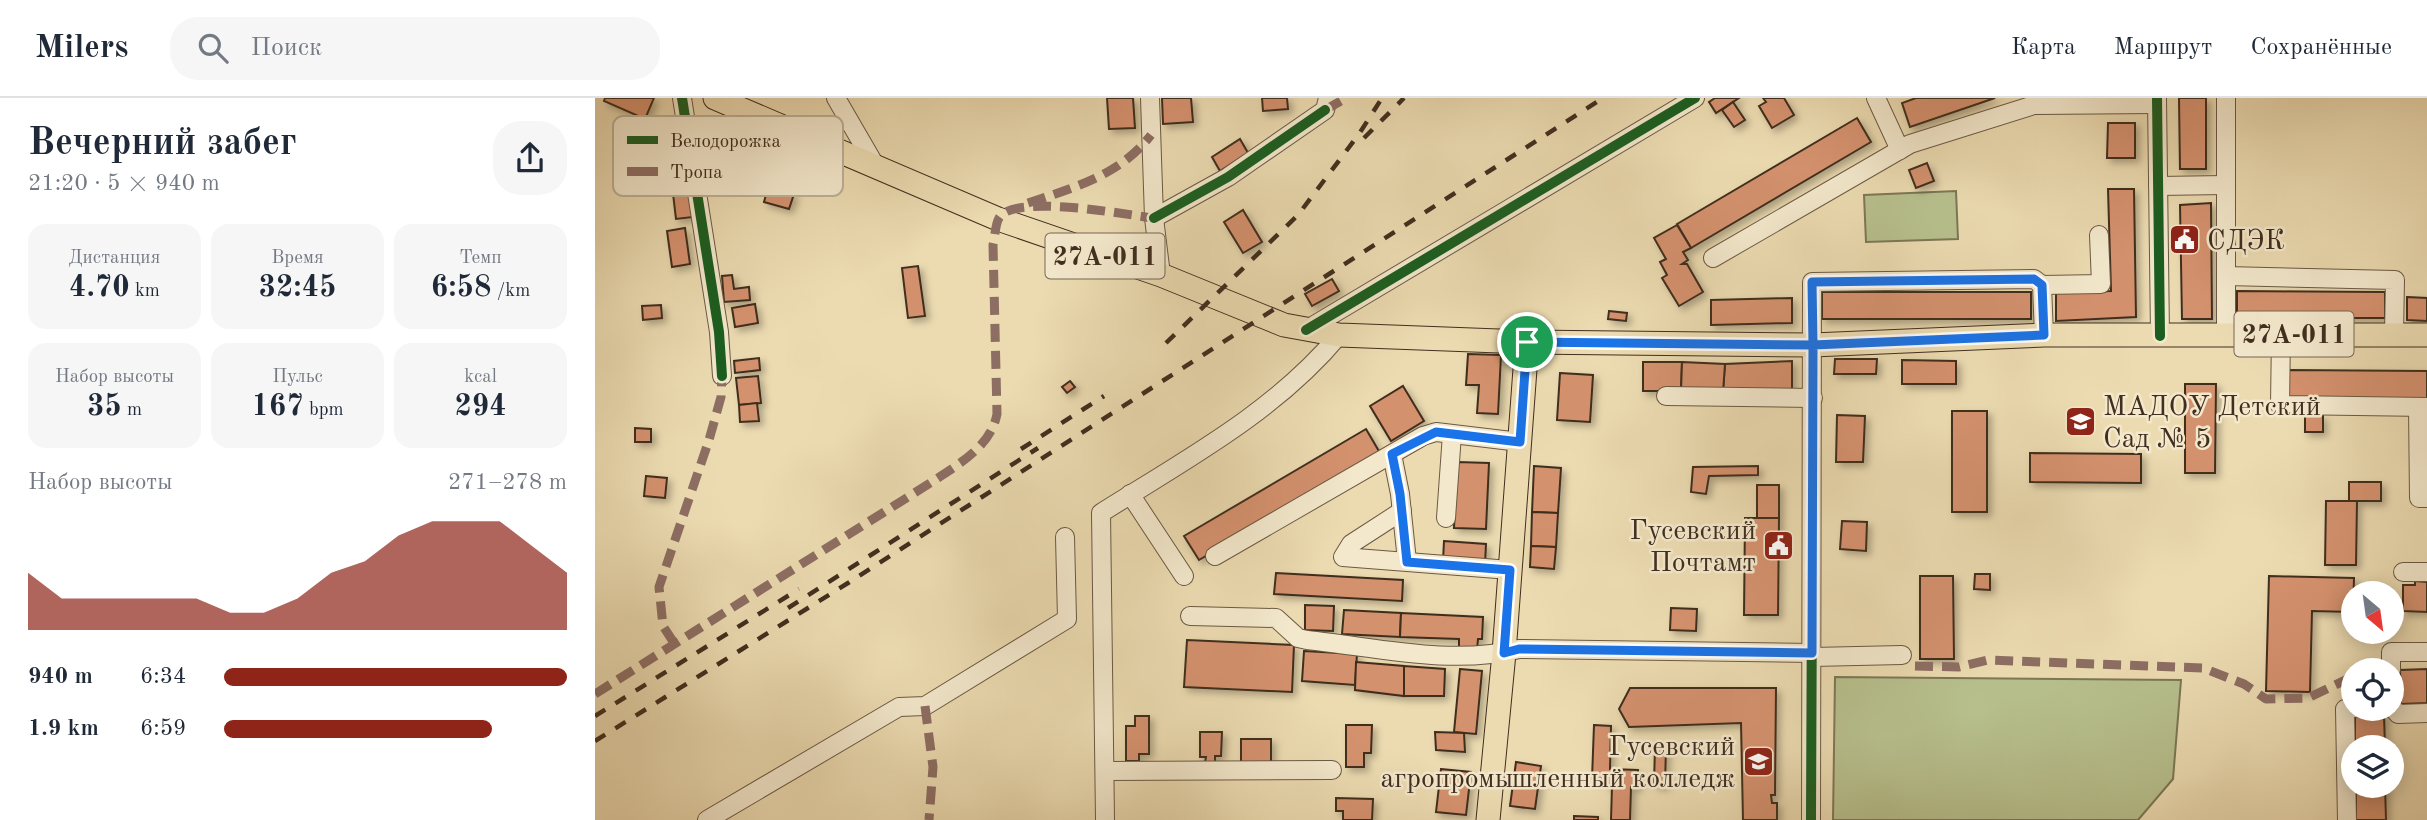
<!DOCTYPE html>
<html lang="ru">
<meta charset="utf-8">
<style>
body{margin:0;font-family:"Old Standard TT",serif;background:#f6f6f7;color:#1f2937;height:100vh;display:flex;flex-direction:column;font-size:26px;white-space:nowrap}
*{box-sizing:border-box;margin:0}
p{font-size:23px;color:#747a83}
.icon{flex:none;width:38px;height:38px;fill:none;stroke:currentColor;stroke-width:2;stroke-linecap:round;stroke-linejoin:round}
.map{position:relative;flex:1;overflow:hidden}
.details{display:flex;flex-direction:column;background:#fff;width:595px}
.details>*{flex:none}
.needle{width:46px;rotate:151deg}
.fabs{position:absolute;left:1746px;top:483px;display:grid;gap:14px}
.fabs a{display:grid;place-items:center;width:63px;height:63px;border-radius:50%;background:#fff;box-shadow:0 4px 18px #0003;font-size:35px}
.pin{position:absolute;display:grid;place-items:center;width:60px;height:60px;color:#fff;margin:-30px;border:4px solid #fff;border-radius:50%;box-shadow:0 2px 7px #0007}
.round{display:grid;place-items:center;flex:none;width:74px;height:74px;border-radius:28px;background:#f6f6f7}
.summary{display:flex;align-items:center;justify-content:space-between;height:119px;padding:0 28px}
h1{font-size:38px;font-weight:700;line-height:52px}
.metrics{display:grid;grid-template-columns:repeat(3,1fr);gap:10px;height:119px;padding:7px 28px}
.metrics div{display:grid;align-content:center;border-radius:18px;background:#f6f6f7;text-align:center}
.metrics b{font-size:30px;font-weight:700}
.metrics small{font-size:19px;font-weight:400}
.metrics p{font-size:19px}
.chart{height:196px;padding:14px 28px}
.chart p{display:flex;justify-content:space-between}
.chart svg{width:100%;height:126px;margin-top:7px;fill:#8f2418;opacity:.7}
ul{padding:0 28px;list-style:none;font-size:23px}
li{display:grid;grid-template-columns:112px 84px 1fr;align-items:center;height:52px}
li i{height:18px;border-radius:9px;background:#8f2418}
header{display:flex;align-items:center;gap:42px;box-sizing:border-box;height:98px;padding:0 35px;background:#fff;border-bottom:2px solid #e0e1e3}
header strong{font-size:33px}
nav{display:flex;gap:38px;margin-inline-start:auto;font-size:24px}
.search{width:490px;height:63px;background:#f6f6f7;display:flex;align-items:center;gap:18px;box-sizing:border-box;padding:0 24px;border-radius:28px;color:#747a83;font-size:26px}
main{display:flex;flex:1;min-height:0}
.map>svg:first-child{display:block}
</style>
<header>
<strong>Milers</strong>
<div class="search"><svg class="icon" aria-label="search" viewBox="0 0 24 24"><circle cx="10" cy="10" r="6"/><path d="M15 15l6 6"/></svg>Поиск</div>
<nav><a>Карта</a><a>Маршрут</a><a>Сохранённые</a></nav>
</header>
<main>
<section class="details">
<div class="summary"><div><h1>Вечерний забег</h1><p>21:20 · 5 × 940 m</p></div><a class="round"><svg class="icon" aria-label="share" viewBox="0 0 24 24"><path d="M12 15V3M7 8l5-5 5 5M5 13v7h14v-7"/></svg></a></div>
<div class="metrics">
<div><p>Дистанция</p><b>4.70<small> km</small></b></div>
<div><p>Время</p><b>32:45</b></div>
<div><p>Темп</p><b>6:58<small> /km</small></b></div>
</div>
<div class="metrics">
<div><p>Набор высоты</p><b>35<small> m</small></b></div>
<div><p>Пульс</p><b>167<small> bpm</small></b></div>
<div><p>kcal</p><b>294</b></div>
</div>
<div class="chart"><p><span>Набор высоты</span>271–278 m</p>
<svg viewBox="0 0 160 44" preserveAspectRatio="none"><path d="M0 44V24L10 33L20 33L30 33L40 33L50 33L60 38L70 38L80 33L90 24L100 20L110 11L120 6L130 6L140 6L150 15L160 24V44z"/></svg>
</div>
<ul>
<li><b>940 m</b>6:34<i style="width:100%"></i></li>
<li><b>1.9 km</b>6:59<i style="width:78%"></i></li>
</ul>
</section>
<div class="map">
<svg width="1832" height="722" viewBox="0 0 1832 722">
<defs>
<filter id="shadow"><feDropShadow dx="4" dy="4" stdDeviation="3.5" flood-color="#0004"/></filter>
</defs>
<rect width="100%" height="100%" fill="#ecdbb1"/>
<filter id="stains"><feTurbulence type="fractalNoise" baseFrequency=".00286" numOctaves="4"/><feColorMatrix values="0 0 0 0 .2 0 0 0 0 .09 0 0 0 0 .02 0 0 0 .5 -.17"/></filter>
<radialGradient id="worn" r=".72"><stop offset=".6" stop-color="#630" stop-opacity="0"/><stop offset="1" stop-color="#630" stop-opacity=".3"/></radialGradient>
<g fill="#b7c08d" stroke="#7c7756" stroke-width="2">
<polygon points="1361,93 1363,141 1271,144 1269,97"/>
<polygon points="1240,579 1586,582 1578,681 1543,722 1238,722"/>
</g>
<g fill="#d4916e" stroke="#402e1f" stroke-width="2" filter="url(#shadow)">
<polygon points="10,0 59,0 50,21 9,3"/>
<polygon points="512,0 538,0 540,30 514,31"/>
<polygon points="567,0 596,0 598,24 568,26"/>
<polygon points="667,0 692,0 693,11 668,13"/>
<polygon points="1120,0 1144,0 1121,15 1114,4"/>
<polygon points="1168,0 1189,0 1199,17 1177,30 1164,8 1171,4"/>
<polygon points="1321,0 1400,0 1315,29 1307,5"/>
<polygon points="1584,0 1611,0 1611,71 1585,71"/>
<polygon points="1138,4 1150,22 1139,29 1127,12"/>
<polygon points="1262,20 1276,44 1096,150 1082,126"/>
<polygon points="1513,25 1540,25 1540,60 1512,60"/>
<polygon points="645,41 653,55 625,73 617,59"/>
<polygon points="1332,65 1339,83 1321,90 1314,72"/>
<polygon points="93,85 98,119 81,121 77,87"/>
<polygon points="173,89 199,96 194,111 169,104"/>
<polygon points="1513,91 1539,91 1541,219 1461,223 1461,195 1516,193"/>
<polygon points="1616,105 1617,221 1587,221 1585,107"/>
<polygon points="648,112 667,144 648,155 629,124"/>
<polygon points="1082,127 1096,150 1088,154 1093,162 1087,166 1092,166 1108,194 1084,208 1067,180 1072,177 1065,164 1071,161 1059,140"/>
<polygon points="90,130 95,166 77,169 72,133"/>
<polygon points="323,168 330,218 313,220 307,170"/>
<polygon points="137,177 139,191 154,189 155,202 129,204 127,178"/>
<polygon points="737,181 744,193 717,208 710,196"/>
<polygon points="1642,193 1790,194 1790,220 1642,220"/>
<rect x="1227" y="194" width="209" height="27"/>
<polygon points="1812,199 1832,200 1832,223 1812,222"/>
<polygon points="1197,200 1197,225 1116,227 1116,202"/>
<polygon points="160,206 163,225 140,229 137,210"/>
<polygon points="66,207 67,220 48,222 47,208"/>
<polygon points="1014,213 1032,215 1031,223 1013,221"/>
<polygon points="873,256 906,257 903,316 882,315 884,287 871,287"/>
<polygon points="164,260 165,272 140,275 139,263"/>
<polygon points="1240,261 1282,261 1281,276 1239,276"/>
<polygon points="1307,262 1361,263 1361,286 1307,286"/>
<polygon points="1197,263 1197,291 1128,294 1130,266"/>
<polygon points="1048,264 1087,264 1086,293 1048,293"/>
<polygon points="1087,264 1130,266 1128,294 1086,293"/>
<polygon points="1692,272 1832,273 1832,301 1692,301"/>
<polygon points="965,275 998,277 995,324 962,322"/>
<polygon points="163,278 166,305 144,307 141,280"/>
<polygon points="475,283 480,289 472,295 467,289"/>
<polygon points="1590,286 1621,286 1620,375 1590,375"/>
<polygon points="808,288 829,323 796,343 775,308"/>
<polygon points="162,305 164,323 145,324 144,307"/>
<rect x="1357" y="313" width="35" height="101"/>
<polygon points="1242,317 1270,318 1268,364 1241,364"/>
<rect x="1710" y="318" width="18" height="16"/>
<polygon points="40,330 56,331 56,344 40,344"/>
<polygon points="771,331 785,355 604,462 589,438"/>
<polygon points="1435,355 1546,356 1546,385 1435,384"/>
<polygon points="862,364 894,365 891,431 859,430"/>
<polygon points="939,368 966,370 963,415 937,414"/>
<polygon points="1163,368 1163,377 1114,378 1111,396 1096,394 1098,369"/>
<polygon points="51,378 72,380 70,400 49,398"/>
<rect x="1754" y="384" width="32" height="19"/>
<rect x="1162" y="387" width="22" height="33"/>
<polygon points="1731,403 1762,403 1761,467 1730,467"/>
<polygon points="937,414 963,415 961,449 936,448"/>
<polygon points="1150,420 1184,420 1183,517 1149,517"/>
<polygon points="1247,423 1272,424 1271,453 1245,451"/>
<polygon points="849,443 891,446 890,466 848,463"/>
<polygon points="936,448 961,449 959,471 935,469"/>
<polygon points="681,475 808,482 807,503 679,496"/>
<polygon points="1380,476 1395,476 1395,492 1379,491"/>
<polygon points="1325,478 1358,478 1359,561 1325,561"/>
<polygon points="1674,478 1759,480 1758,514 1717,513 1715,594 1671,593"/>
<polygon points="1820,483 1832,484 1832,514 1808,513 1808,487 1820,487"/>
<polygon points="710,507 739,508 738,533 710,532"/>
<polygon points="1076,510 1102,511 1101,533 1075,532"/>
<polygon points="749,512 806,515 805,539 747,536"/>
<polygon points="806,515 888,519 887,541 883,541 882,552 864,551 864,541 805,539"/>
<polygon points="592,542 699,547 697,594 589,589"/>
<polygon points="709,553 762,556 760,587 707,583"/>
<polygon points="761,564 809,568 809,598 760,592"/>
<polygon points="809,568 850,571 849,598 809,598"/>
<polygon points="865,571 887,573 881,636 859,634"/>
<polygon points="1832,571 1832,605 1806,606 1805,572"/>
<polygon points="1035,590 1181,590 1180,697 1176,697 1177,705 1182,705 1182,722 1148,722 1146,625 1034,629 1024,611"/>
<polygon points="1760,617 1789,617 1790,649 1760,649"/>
<polygon points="540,618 554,618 554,656 544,656 544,663 531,663 531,628 540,628"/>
<polygon points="751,627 777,627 776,655 769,655 769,669 751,669"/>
<polygon points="999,627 1016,628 1015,671 1043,672 1043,689 1036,689 1035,722 1016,722 1017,688 1012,688 1012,681 997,681"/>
<polygon points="605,634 627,634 626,658 620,658 620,664 610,664 611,659 605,659"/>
<polygon points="840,634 869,635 870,654 841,652"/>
<rect x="646" y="641" width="30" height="25"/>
<polygon points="1060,648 1071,648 1070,688 1059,687"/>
<polygon points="921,664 946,668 940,711 915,708"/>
<polygon points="846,671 876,674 871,717 841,714"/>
<polygon points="1761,688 1790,688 1791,722 1761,722"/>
<polygon points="741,700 778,701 777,722 748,722 748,713 741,713"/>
<polygon points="979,718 1003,719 1003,722 979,722"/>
</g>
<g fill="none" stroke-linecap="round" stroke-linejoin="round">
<defs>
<g id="minor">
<polyline points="87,0 124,234 127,278"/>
<polyline points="241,0 281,69"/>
<polyline points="555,0 559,120 566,177"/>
<polyline points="1281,0 1305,52"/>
<polyline points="1562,0 1565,238"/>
<polyline points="1631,0 1631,236"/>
<polyline points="1563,88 1631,87"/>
<polyline points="559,120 633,79 730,12 733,0"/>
<polyline points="1118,160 1315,46 1439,7 1562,6"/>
<polyline points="1631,178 1800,182 1799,236"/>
<polyline points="1447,187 1506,186 1504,137"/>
<polyline points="711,232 1100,0"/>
<polyline points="1686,236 1685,307 1832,309"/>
<polyline points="1071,298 1218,300"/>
<polyline points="1823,309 1824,400 1832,400"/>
<polyline points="797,356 805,396 812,463"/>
<polyline points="535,396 589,478"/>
<polyline points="807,413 756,446 748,459 915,472"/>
<polyline points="851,420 857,336"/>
<polyline points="620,458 828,338 841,334 925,344"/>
<polyline points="1808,474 1832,474"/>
<path d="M595 518 681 520 703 540 712 542C780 549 857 568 924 551L1218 555"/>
<polyline points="1217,559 1307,557"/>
<polyline points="1796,572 1796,554 1832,554"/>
<polyline points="1797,609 1803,616 1832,615"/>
<polyline points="510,673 737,672"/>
<polyline points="112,722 304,609 330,608 472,521 470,439"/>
<path d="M510 722 506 415C590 362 680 314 744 237"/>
<polyline points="1216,722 1217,184 1439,181 1447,187 1449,237"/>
<polyline points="1752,722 1750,611 1759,610"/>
</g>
<g id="major">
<polyline points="120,0 403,121 566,177 689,227 744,237 932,244 1218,247 1449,237 1832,237"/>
<polyline points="893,722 909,555 932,244"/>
</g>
</defs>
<use href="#minor" stroke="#6b5944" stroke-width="20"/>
<use href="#major" stroke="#402e1f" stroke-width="25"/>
<use href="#minor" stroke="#f3e8cc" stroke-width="18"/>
<use href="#major" stroke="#ecdbb1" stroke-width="23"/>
<g stroke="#402e1f" stroke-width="4.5" stroke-dasharray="12 12" stroke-linecap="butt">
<polyline points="769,40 809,0"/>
<polyline points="571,245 703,117 764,36 787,0"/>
<polyline points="426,351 509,298"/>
<polyline points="193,510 443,350"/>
<polyline points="0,618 204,491"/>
<polyline points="0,643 253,485 1008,0"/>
</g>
<g stroke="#8d6e63" stroke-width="9" stroke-dasharray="18 9" stroke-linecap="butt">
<polyline points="730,12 751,0"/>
<path d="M433 105C480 89 524 78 556 37"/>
<polyline points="79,545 68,528 64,489 114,342 126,299 127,278"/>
<polyline points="1320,568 1364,569 1393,562 1608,570 1649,586 1671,601 1713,600 1759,578"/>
<polyline points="1784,572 1796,571"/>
<path d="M0 596 340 382C365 365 396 348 402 316L398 147C400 140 400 127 404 120 418 95 532 117 559 120"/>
<polyline points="330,608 338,669 334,722"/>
</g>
<defs>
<g id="cycleway">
<polyline points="87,0 124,234 127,278"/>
<polyline points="1562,0 1565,238"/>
<polyline points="559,120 633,79 730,12"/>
<polyline points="711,232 1100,0"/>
<polyline points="909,555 924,551 1218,555"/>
<polyline points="1216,722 1218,247"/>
</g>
</defs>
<use href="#cycleway" stroke="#f3e8cc" stroke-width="15"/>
<use href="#cycleway" stroke="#1b5e20" stroke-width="10"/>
</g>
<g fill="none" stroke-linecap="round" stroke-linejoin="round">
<defs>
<polyline id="route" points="932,244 925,344 841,334 797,356 805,396 812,464 915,472 909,555 924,551 1217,555 1218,247 1449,237 1447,187 1439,181 1217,184 1218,247 932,244"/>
</defs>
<use href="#route" stroke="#fff" stroke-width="14"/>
<use href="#route" stroke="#1a73e8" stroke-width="9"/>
</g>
<defs>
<symbol id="civic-square" viewBox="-11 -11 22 22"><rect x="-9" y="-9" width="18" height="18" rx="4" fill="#8f2418" stroke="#f3e8cc"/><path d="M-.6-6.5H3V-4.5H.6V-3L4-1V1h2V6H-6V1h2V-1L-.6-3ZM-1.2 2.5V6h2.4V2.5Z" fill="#fff"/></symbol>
<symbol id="school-square" viewBox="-11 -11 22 22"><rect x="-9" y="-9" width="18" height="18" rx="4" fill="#8f2418" stroke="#f3e8cc"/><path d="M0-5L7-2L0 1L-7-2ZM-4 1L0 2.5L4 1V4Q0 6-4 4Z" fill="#fff"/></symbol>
<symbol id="university-square" viewBox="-11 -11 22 22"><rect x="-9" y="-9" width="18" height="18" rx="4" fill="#8f2418" stroke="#f3e8cc"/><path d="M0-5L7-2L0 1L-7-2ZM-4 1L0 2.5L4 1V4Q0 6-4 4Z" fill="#fff"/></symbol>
</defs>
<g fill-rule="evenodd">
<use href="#civic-square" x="1572" y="124" width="35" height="35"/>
<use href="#school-square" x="1468" y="306" width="35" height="35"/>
<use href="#civic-square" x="1166" y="430" width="35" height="35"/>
<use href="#university-square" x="1146" y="646" width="35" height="35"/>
</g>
<g text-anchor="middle" stroke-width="5" stroke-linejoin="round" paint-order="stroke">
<g fill="#f3e8cc" stroke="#766653" stroke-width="2">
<rect x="450.5" y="135.5" width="119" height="45" rx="5"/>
<rect x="1639.5" y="213.5" width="119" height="45" rx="5"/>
</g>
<g font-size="26" font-weight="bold" fill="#402e1f">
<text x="510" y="167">27А-011</text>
<text x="1699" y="245">27А-011</text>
</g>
<g font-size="28" fill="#402e1f" stroke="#f3e8cc" text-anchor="start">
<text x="1612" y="151">СДЭК</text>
<text x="1508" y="317">МАДОУ Детский<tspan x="1508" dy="32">Сад № 5</tspan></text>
<text x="1161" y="441" text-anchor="end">Гусевский<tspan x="1161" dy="32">Почтамт</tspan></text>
<text x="1140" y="657" text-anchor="end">Гусевский<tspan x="1140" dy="32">агропромышленный колледж</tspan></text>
</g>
</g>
<rect x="18" y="18" width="230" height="80" rx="10" fill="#f3e8cc" stroke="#bdb098" stroke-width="2"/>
<rect x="32" y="38" width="31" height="8" fill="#1b5e20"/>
<rect x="32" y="69" width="31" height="9" fill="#8d6e63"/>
<g font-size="19" fill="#402e1f">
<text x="75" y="49">Велодорожка</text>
<text x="75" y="80">Тропа</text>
</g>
<rect width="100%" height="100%" filter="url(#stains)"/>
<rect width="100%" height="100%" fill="url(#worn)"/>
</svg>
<div class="fabs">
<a><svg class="needle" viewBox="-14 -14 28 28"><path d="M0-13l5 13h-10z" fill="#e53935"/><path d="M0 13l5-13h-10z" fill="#747a83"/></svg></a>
<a><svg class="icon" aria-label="locate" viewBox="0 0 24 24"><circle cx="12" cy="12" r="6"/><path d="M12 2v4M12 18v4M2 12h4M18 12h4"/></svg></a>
<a><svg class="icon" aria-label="layers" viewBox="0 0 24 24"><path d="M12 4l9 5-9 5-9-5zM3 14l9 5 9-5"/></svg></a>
</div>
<div class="pin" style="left:932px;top:244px;background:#1e9e55"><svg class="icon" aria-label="arrive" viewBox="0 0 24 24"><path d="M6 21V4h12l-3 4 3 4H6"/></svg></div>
</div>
</main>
